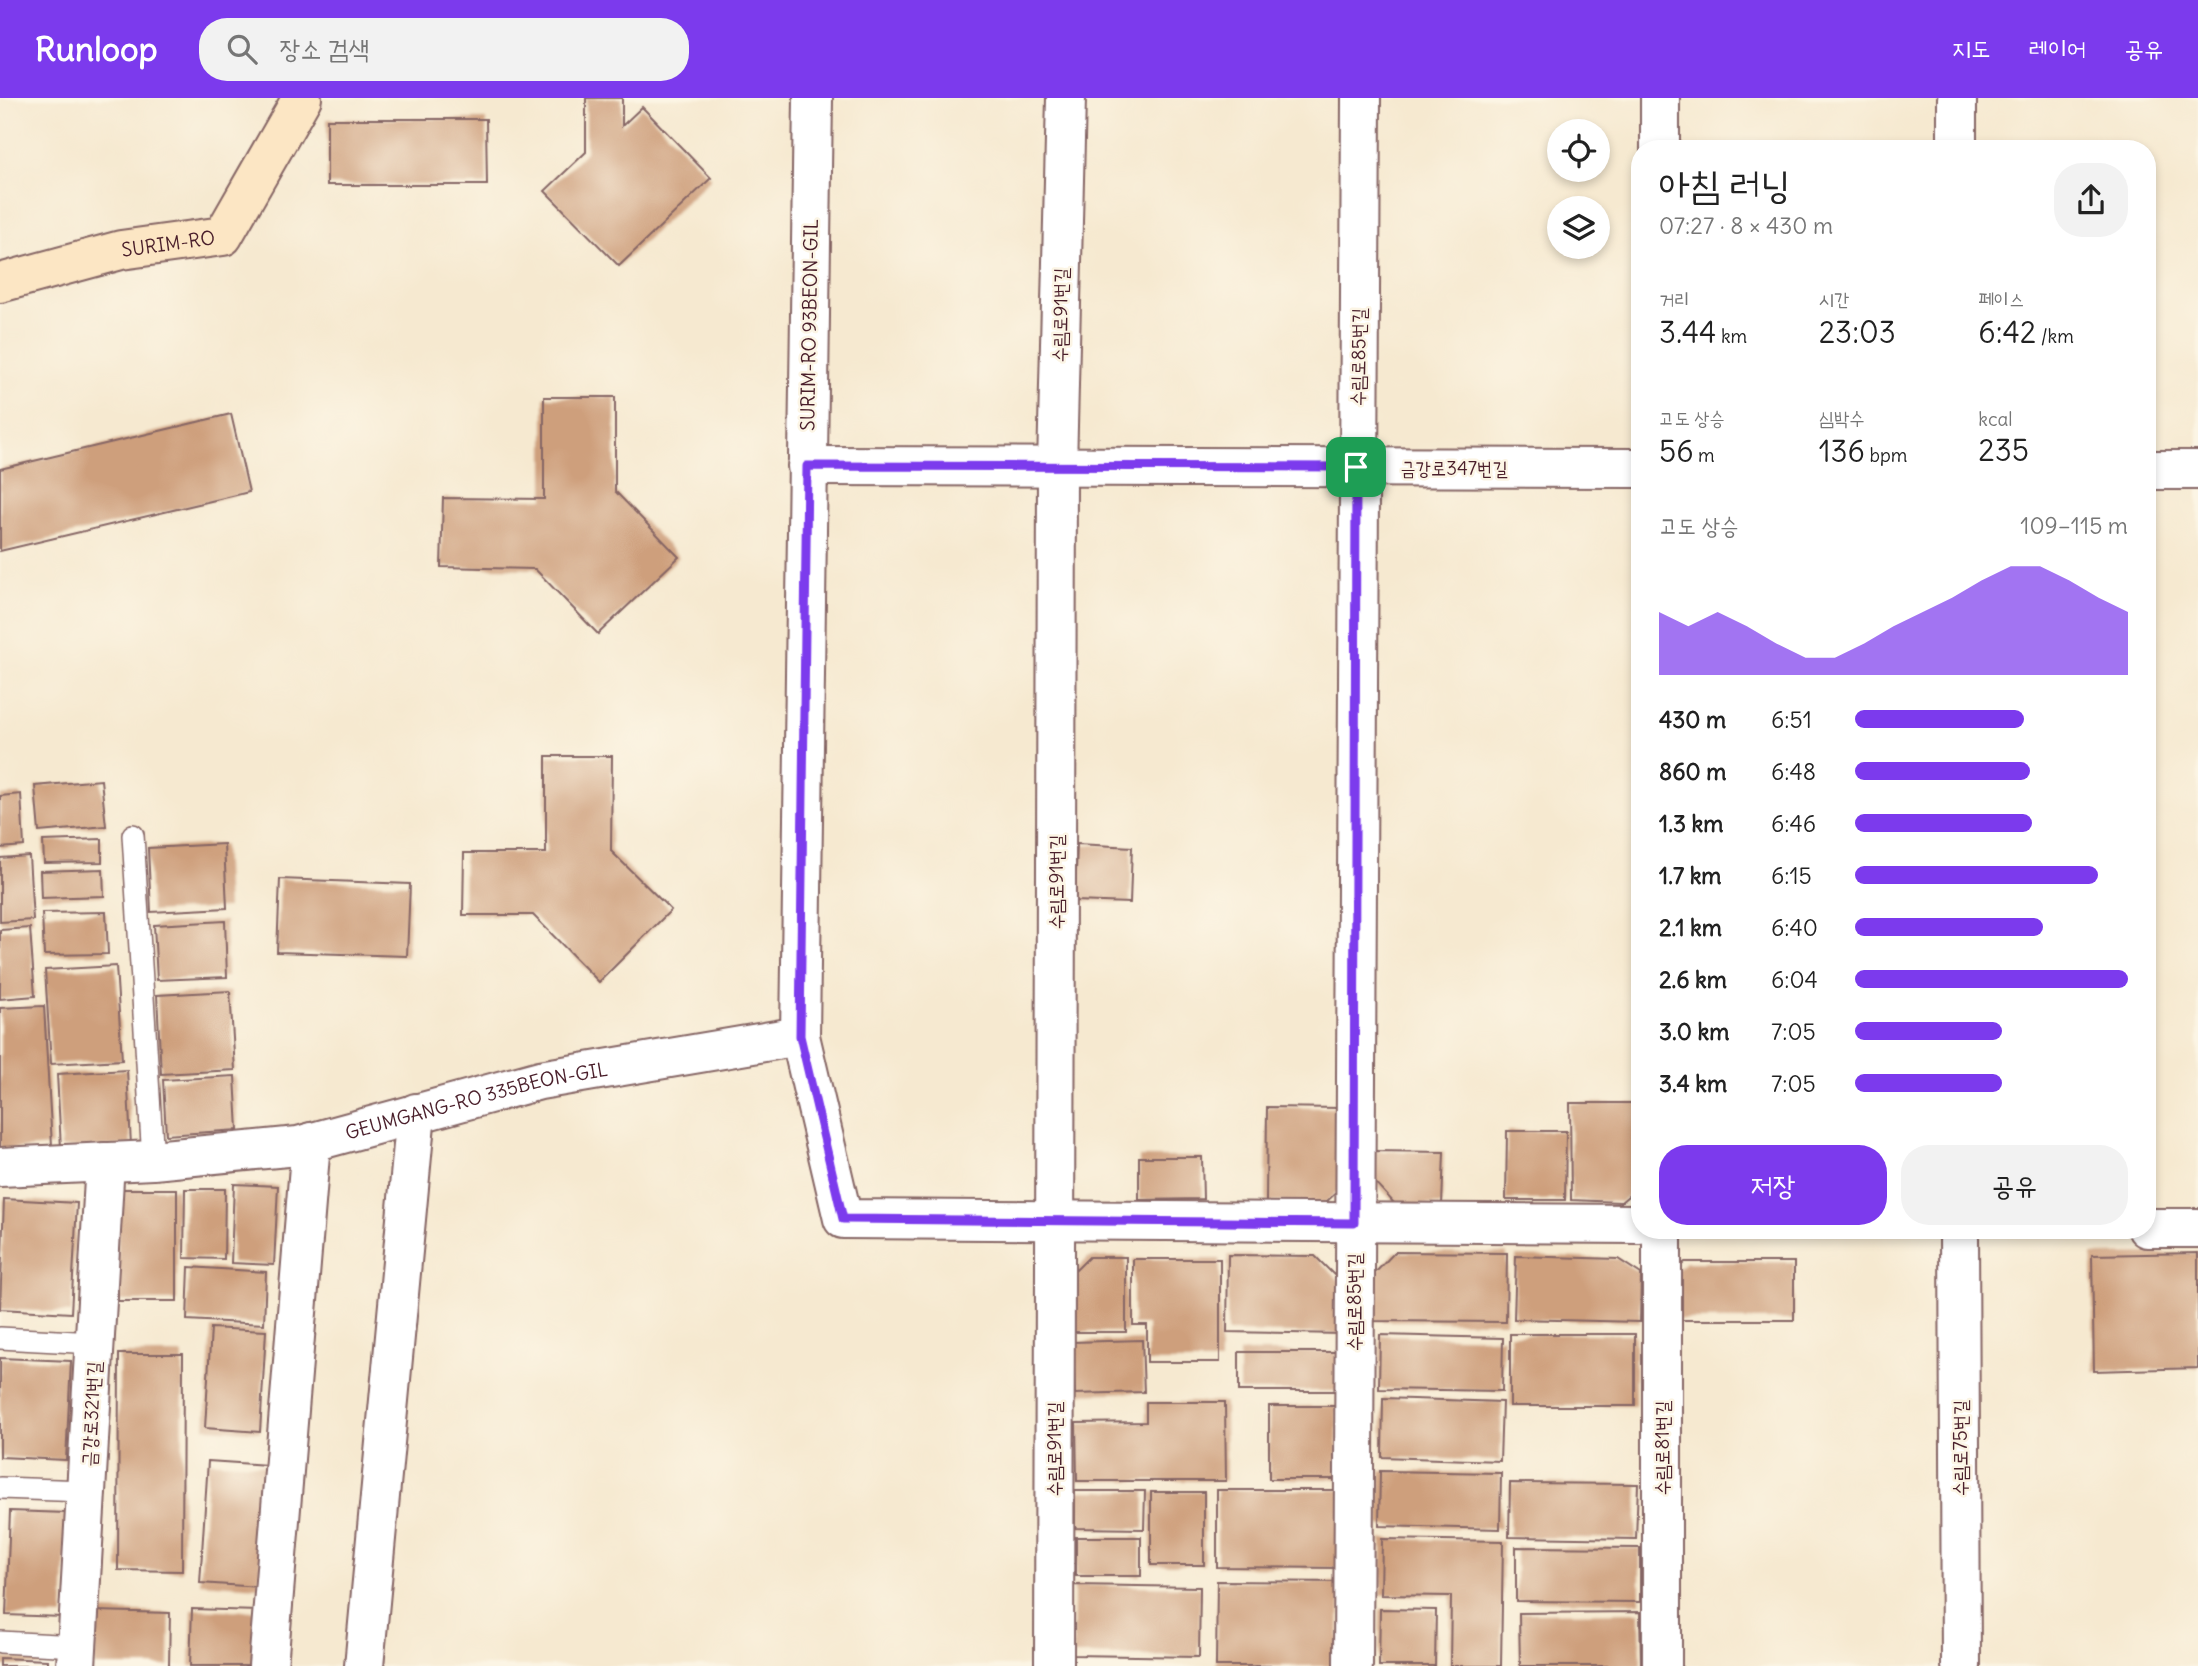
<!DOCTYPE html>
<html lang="ko">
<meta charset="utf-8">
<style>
body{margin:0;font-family:Delius,"Poor Story",sans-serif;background:#f2f2f2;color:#222;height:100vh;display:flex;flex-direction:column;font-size:26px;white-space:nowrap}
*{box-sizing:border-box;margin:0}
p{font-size:23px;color:#767676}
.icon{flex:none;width:38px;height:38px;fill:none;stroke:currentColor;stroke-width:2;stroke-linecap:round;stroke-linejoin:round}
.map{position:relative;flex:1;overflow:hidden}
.sheet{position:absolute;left:1631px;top:42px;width:525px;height:1099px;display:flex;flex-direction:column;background:#fff;border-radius:28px;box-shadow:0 4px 10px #0003}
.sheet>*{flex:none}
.tools{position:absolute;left:1547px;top:21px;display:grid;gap:14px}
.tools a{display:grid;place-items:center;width:63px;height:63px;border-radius:50%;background:#fff;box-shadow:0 4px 10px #0003;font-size:35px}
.pin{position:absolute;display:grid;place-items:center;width:60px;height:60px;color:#fff;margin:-30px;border-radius:14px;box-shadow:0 4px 10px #0006}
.round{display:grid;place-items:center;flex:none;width:74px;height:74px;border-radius:28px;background:#f2f2f2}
.overview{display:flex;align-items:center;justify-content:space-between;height:119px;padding:0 28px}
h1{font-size:38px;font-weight:600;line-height:52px}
.figures{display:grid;grid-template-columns:repeat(3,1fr);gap:10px;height:119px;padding:7px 28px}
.figures div{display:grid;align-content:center}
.figures b{font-size:30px;font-weight:600}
.figures small{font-size:19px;font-weight:400}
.figures p{font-size:19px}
.chart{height:196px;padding:14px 28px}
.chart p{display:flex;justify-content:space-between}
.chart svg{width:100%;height:126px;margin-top:7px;fill:#7c3aed;opacity:.7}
.button{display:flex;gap:14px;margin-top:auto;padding:14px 28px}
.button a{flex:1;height:80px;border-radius:28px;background:#7c3aed;color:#fff;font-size:28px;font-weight:600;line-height:80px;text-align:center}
.button a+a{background:#f2f2f2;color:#222}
ul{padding:0 28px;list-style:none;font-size:23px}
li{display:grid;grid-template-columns:112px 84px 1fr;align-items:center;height:52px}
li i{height:18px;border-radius:9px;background:#7c3aed}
header{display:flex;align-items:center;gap:42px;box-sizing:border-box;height:98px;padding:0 35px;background:#7c3aed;color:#fff}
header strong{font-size:33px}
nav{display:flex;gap:38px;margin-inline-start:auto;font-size:24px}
.search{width:490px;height:63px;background:#f2f2f2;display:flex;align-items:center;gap:18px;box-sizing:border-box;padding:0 24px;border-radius:28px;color:#767676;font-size:26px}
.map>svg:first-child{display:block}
</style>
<header>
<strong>Runloop</strong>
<div class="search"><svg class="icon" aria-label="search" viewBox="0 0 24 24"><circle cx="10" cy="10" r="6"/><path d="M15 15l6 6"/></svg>장소 검색</div>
<nav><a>지도</a><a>레이어</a><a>공유</a></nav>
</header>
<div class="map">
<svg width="2198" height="1568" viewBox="0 0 2198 1568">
<rect width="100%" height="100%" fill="#fcf5e5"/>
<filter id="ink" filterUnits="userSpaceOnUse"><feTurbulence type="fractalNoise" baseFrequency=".0143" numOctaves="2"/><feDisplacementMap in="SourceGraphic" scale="14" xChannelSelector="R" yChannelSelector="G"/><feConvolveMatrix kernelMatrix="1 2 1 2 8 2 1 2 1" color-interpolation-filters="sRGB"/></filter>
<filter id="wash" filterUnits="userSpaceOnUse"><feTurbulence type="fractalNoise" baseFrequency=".00686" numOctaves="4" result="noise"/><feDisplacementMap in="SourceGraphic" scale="28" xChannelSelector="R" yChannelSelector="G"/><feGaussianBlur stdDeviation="1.57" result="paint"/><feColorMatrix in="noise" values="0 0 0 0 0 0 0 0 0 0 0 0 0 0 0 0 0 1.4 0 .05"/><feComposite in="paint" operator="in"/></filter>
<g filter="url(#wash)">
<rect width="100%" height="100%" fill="#f6e9d0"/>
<g id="blocks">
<g fill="#ce9f7c">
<polygon points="586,0 622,0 622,28 642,9 711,80 619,168 545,93 586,54"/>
<polygon points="327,21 486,21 487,87 327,87"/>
<polygon points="544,299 615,299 615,393 679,459 598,536 535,471 441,469 443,400 544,401"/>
<polygon points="231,316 249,394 0,453 0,371"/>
<polygon points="546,658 612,658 611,753 671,812 599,884 533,817 463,817 464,755 546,755"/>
<polygon points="101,682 106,728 39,734 35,688"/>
<polygon points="21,696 24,748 0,750 0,698"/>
<polygon points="102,741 102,764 44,765 43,743"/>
<polygon points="224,746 227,810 151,814 148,750"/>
<polygon points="1077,746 1132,749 1130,805 1075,803"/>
<polygon points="29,758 33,822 0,824 0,760"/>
<polygon points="103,771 104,798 41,800 40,773"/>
<polygon points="280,781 410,786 407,858 277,854"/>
<polygon points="106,814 108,856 44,857 42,815"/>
<polygon points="225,823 227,879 157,882 154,827"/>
<polygon points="30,830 35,898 0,901 0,832"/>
<polygon points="116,868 122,962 51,966 45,872"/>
<polygon points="230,893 235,972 161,976 157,897"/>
<polygon points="44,908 52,1048 0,1052 0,910"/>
<polygon points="127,972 131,1047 61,1050 57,976"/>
<polygon points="235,978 238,1032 166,1037 163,982"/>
<polygon points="1570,1005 1640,1005 1640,1088 1621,1104 1571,1102"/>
<polygon points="1267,1009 1342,1010 1341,1090 1325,1105 1266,1104"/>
<polygon points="1507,1033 1566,1033 1565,1102 1506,1102"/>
<polygon points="1373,1053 1444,1054 1442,1107 1395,1106 1372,1081"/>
<polygon points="1139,1059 1202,1059 1203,1101 1139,1102"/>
<polygon points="234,1086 278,1088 274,1167 231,1165"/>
<rect x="118" y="1091" width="59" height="112"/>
<polygon points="185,1091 225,1091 224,1161 184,1160"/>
<polygon points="4,1101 77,1105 71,1215 0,1211"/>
<polygon points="1395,1154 1507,1155 1506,1224 1373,1223 1373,1177"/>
<polygon points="2198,1155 2198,1270 2094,1273 2092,1157"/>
<polygon points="1228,1157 1315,1158 1345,1188 1344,1236 1227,1234"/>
<polygon points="1516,1158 1618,1161 1641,1176 1640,1224 1514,1221"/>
<polygon points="1089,1159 1126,1159 1126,1234 1071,1234 1071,1177"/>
<polygon points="1133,1161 1220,1161 1220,1264 1147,1264 1147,1227 1133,1227"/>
<polygon points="1685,1164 1794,1164 1794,1222 1670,1222 1670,1178"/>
<polygon points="189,1169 266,1174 264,1226 187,1222"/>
<polygon points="211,1230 266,1233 260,1334 205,1330"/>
<rect x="1510" y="1236" width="125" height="72"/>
<polygon points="1380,1237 1503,1240 1502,1293 1379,1291"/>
<polygon points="1142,1242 1144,1294 1075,1296 1073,1244"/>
<rect x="1239" y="1254" width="98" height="39"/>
<polygon points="119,1256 183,1256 182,1473 118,1472"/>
<polygon points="0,1260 71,1263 66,1362 0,1359"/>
<polygon points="1383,1300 1502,1304 1500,1363 1382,1359"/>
<polygon points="1146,1304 1225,1304 1226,1383 1077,1383 1076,1325 1146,1324"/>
<polygon points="1269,1308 1337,1308 1338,1381 1269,1381"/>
<polygon points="208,1363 267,1367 259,1489 200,1485"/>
<polygon points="1380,1373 1501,1375 1500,1431 1379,1428"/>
<polygon points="1510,1385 1638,1386 1636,1441 1509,1439"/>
<polygon points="1217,1392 1342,1392 1342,1470 1217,1469"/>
<polygon points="1075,1393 1145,1393 1144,1431 1075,1430"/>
<rect x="1151" y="1394" width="53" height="73"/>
<polygon points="10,1413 67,1415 63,1519 6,1517"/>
<rect x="1076" y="1439" width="65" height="39"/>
<polygon points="1382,1441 1503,1443 1501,1568 1450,1568 1451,1498 1381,1497"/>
<polygon points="1516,1449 1640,1450 1640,1504 1516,1503"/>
<polygon points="1217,1483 1340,1484 1339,1568 1216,1568"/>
<polygon points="1074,1487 1200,1489 1199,1559 1073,1557"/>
<polygon points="192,1511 258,1513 256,1568 190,1568"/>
<polygon points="1380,1511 1436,1512 1435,1568 1379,1568"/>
<polygon points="96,1513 170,1515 169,1568 94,1568"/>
<polygon points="1640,1514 1641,1568 1520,1568 1519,1515"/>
<polygon points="0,1560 47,1562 47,1568 0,1568"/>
</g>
</g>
</g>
<g filter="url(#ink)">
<use href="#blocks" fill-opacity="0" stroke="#866665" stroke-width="2"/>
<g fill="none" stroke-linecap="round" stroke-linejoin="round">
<defs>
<g id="lane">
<polyline points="133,737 153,1062"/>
<polyline points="0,1240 95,1245"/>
<polyline points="0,1390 86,1393"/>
<polyline points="0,1544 77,1548"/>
</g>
<g id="street">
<polyline points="813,0 800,938 843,1121 1640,1126"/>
<polyline points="1660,0 1660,51"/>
<polyline points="1957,51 1957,0"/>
<polyline points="807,368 1640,370"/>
<polyline points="2147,372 2198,372"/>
<path id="s1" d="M0 1069 153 1062 298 1048 540 982 800 938"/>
<polyline points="2147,1130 2198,1130"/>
<polyline points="1662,1132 1662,1568"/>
<polyline points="1959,1132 1961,1568"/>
<polyline points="76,1568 105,1064"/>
<polyline points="268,1568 311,1044"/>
<polyline points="364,1568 416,1015"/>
<polyline points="1054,1568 1057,369 1066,0"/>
<polyline points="1353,1568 1361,0"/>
</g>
<g id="secondary">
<path id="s2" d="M0 185 121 152 223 138 302 0"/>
</g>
</defs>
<use href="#lane" stroke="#866665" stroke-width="24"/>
<use href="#street" stroke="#866665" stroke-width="42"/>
<use href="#secondary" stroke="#866665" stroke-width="42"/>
<use href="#lane" stroke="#fff" stroke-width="21"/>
<use href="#street" stroke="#fff" stroke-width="38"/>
<use href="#secondary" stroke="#fce6c4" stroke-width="38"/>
</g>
</g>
<g fill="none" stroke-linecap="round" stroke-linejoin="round" filter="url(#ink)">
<defs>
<polygon id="route" points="807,368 1356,369 1354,1125 843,1121 800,938"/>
</defs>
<use href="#route" stroke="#fff" stroke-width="14"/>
<use href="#route" stroke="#7c3aed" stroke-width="9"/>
</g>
<g text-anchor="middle" stroke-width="5" stroke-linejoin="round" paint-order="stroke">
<g font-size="19" fill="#4a1f2b" stroke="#fcf5e5">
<text dy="7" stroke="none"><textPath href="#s2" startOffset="173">SURIM-RO</textPath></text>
<text transform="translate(1060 217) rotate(-89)" y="7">수림로91번길</text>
<text transform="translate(809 227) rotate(-89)" y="7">SURIM-RO 93BEON-GIL</text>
<text transform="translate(1358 259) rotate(-89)" y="7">수림로85번길</text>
<text x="1454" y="377">금강로347번길</text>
<text transform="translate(1056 784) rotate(-90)" y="7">수림로91번길</text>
<text dy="7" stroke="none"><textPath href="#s1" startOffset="483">GEUMGANG-RO 335BEON-GIL</textPath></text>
<text transform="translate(1354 1204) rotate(-90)" y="7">수림로85번길</text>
<text transform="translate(91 1316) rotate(-87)" y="7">금강로321번길</text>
<text transform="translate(1662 1350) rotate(-90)" y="7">수림로81번길</text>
<text transform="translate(1960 1350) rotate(-90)" y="7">수림로75번길</text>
<text transform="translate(1054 1351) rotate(-90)" y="7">수림로91번길</text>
</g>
</g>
</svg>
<div class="tools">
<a><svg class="icon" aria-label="locate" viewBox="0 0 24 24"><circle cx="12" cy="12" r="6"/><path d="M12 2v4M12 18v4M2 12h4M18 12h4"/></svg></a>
<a><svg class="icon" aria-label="layers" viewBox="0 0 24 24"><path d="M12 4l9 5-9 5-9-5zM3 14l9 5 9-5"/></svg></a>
</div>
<div class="pin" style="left:1356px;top:369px;background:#1e9e55"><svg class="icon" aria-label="arrive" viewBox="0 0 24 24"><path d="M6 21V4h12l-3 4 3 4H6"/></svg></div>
<section class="sheet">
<div class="overview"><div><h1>아침 러닝</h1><p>07:27 · 8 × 430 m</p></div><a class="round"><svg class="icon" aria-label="share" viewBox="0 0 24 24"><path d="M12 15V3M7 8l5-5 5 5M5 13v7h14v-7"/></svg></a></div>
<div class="figures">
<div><p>거리</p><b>3.44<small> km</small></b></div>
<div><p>시간</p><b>23:03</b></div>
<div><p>페이스</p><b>6:42<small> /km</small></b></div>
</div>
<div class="figures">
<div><p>고도 상승</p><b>56<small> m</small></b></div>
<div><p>심박수</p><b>136<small> bpm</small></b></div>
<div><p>kcal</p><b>235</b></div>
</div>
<div class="chart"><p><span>고도 상승</span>109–115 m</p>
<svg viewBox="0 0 160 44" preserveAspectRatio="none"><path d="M0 44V22L10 27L20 22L30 27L40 33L50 38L60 38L70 33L80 27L90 22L100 17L110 11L120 6L130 6L140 11L150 17L160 22V44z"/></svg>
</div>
<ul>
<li><b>430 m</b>6:51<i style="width:62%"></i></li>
<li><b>860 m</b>6:48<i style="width:64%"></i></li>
<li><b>1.3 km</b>6:46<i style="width:65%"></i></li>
<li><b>1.7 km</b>6:15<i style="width:89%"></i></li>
<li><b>2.1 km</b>6:40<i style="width:69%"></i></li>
<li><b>2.6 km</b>6:04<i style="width:100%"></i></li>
<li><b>3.0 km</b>7:05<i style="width:54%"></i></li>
<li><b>3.4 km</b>7:05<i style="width:54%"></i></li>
</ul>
<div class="button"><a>저장</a><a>공유</a></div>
</section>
</div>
